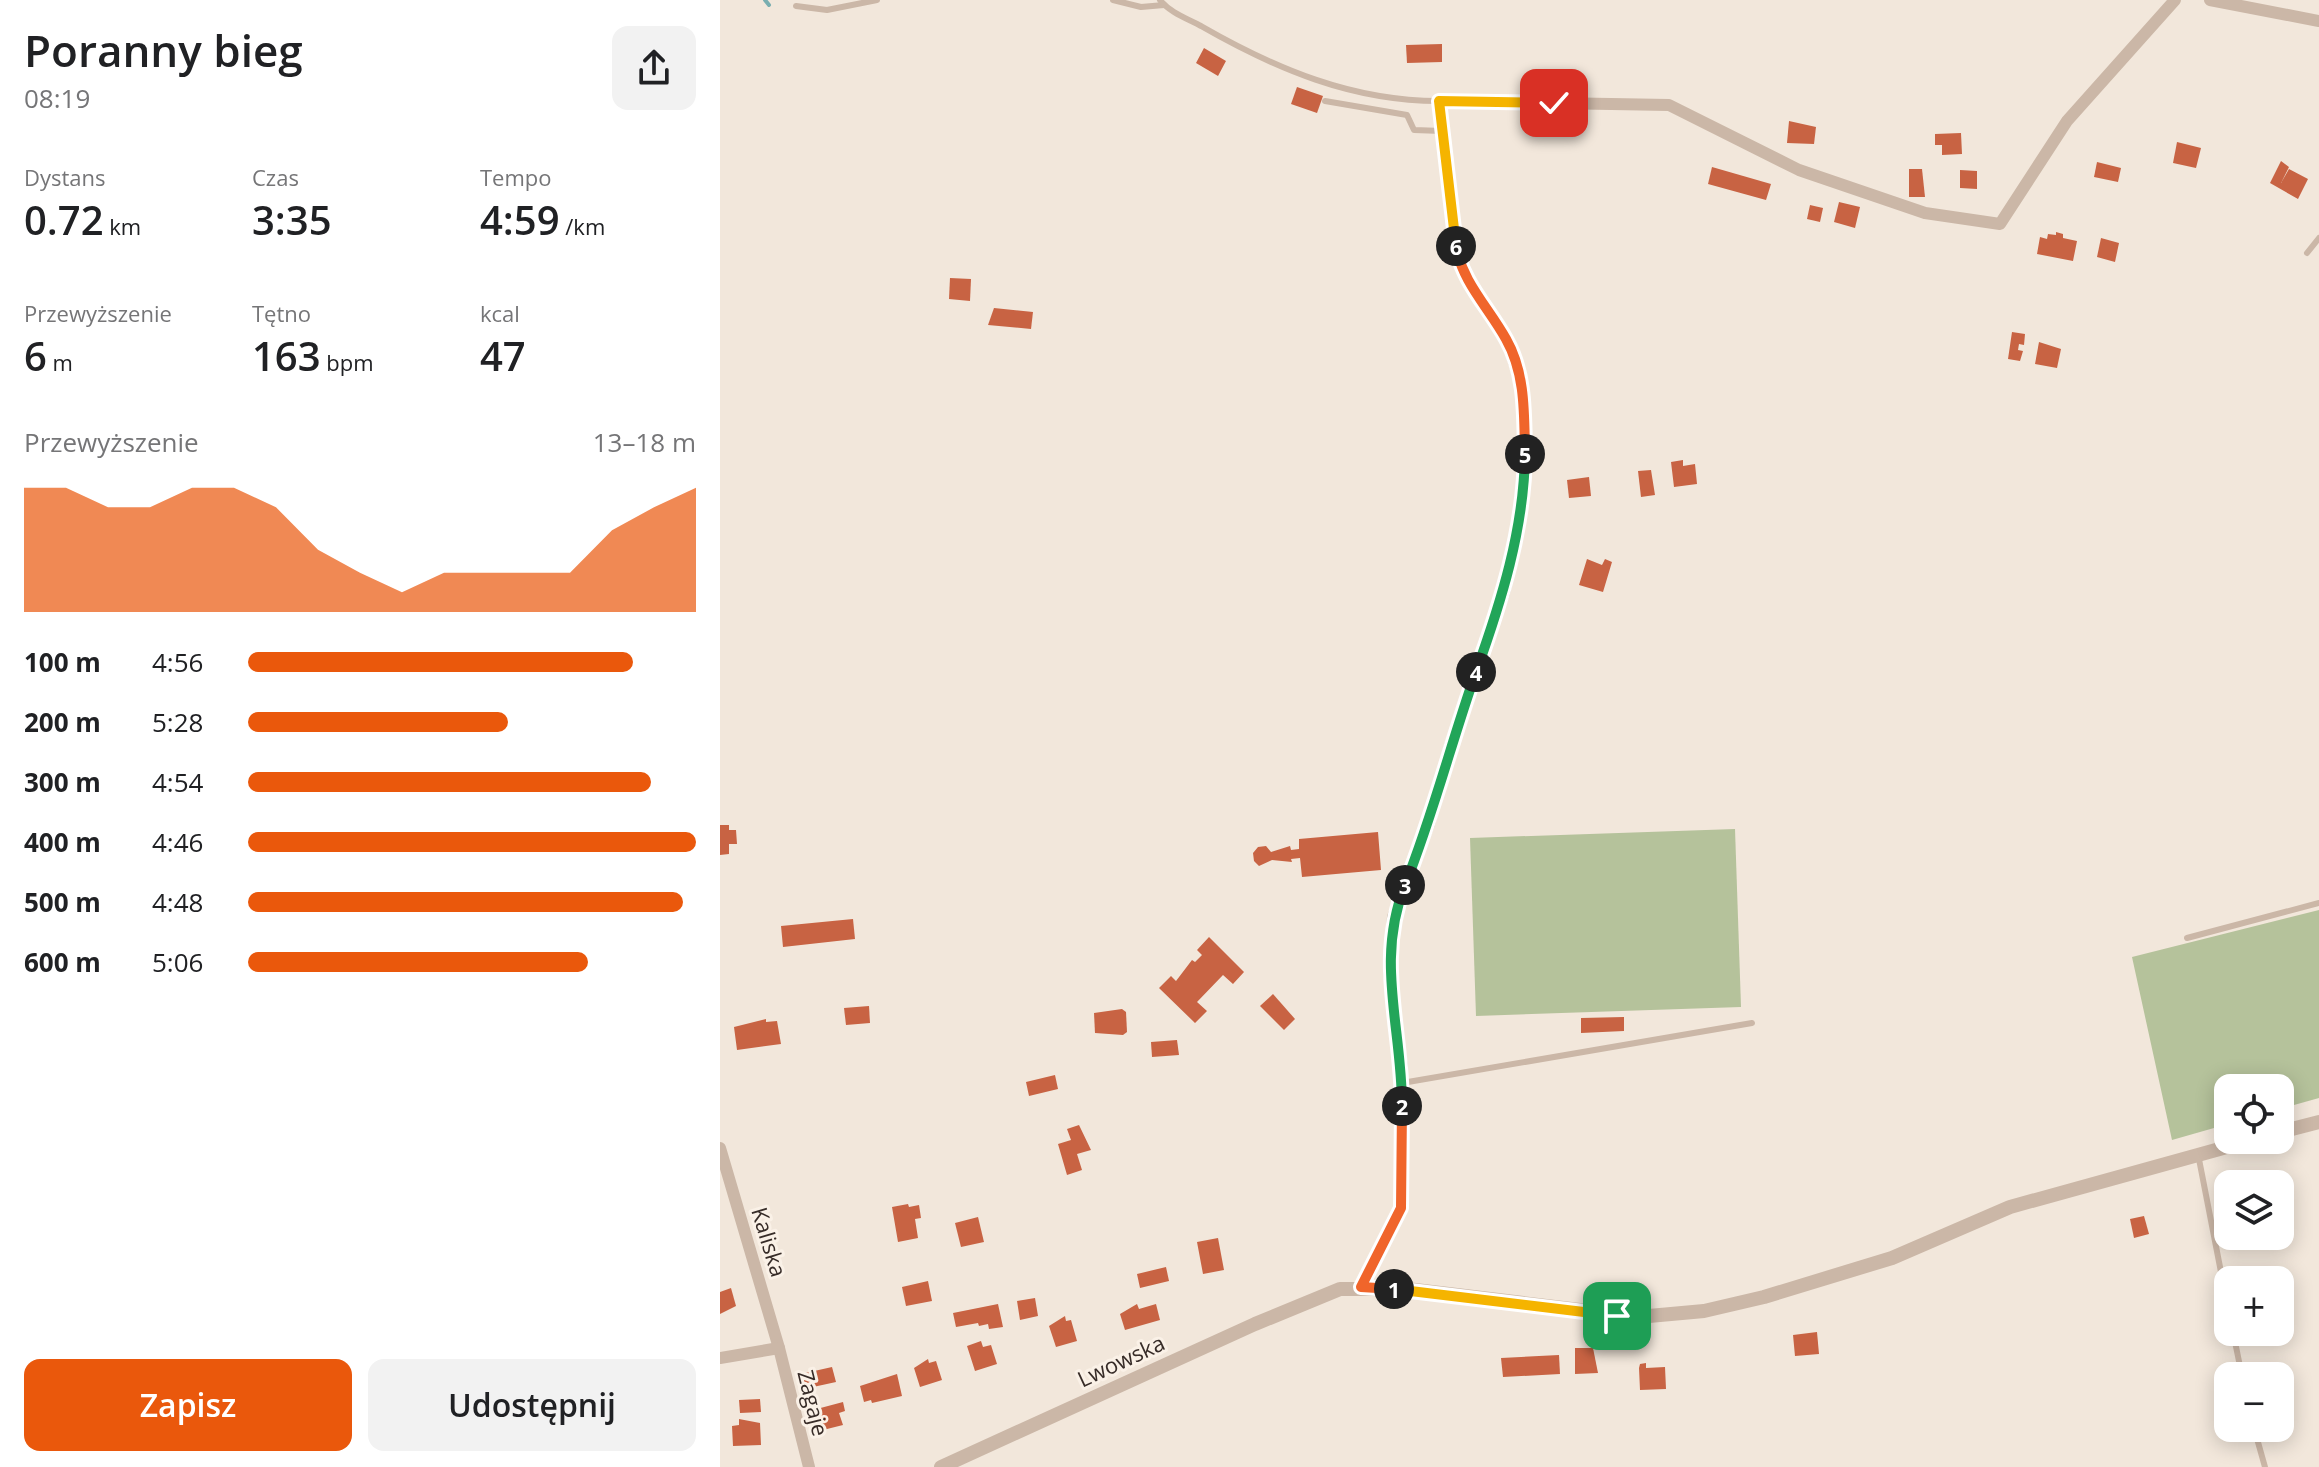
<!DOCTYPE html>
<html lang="pl">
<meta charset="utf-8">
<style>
body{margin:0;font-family:"Open Sans",sans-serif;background:#f2f2f2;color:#202124;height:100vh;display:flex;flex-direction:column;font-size:30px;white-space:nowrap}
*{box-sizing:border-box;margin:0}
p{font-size:26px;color:#757577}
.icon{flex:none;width:44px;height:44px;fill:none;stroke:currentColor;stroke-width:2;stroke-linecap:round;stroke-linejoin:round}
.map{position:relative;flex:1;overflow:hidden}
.panel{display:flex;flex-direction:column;background:#fff;width:720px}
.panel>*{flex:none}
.fabs{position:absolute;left:1494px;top:1074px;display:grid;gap:16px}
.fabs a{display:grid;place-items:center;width:80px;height:80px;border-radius:16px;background:#fff;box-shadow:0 4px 20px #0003;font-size:40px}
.pin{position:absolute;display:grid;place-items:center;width:68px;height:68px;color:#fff;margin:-34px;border-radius:16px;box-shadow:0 4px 12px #0006}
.km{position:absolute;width:40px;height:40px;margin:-20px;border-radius:50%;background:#222;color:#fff;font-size:22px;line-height:40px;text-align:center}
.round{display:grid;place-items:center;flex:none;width:84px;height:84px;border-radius:16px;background:#f2f2f2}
.headline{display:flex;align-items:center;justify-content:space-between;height:136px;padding:0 24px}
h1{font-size:44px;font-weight:600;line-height:60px}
.stats{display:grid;grid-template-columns:repeat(3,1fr);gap:12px;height:136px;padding:8px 24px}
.stats div{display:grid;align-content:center}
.stats b{font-size:40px;font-weight:600}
.stats small{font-size:22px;font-weight:400}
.stats p{font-size:22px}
.chart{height:224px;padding:16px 24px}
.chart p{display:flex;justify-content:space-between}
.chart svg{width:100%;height:144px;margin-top:8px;fill:#ea580c;opacity:.7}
.primary-button{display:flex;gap:16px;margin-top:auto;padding:16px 24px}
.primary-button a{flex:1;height:92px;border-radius:16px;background:#ea580c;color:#fff;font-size:32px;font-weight:600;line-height:92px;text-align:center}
.primary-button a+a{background:#f2f2f2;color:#202124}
ul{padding:0 24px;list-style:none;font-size:26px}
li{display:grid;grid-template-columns:128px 96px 1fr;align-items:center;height:60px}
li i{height:20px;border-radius:10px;background:#ea580c}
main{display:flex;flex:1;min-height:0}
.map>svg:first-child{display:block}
</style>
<main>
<section class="panel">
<div class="headline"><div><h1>Poranny bieg</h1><p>08:19</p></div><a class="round"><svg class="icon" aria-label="share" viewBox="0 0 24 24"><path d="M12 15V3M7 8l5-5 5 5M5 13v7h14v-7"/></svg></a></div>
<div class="stats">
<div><p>Dystans</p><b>0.72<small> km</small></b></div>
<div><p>Czas</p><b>3:35</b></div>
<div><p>Tempo</p><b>4:59<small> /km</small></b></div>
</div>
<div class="stats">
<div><p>Przewyższenie</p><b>6<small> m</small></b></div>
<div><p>Tętno</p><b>163<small> bpm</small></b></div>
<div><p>kcal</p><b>47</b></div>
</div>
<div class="chart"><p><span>Przewyższenie</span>13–18 m</p>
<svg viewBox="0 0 160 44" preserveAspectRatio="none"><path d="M0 44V6L10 6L20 12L30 12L40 6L50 6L60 12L70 25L80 32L90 38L100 32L110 32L120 32L130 32L140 19L150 12L160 6V44z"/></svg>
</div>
<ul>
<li><b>100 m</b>4:56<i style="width:86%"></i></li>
<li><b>200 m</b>5:28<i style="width:58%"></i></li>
<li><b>300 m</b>4:54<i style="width:90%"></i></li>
<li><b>400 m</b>4:46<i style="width:100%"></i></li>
<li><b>500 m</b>4:48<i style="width:97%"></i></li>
<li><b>600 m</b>5:06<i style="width:76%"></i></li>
</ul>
<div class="primary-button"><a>Zapisz</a><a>Udostępnij</a></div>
</section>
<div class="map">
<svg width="1599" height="1467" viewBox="0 0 1599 1467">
<rect width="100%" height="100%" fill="#f2e7db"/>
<g fill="#b5c29b">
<polygon points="1015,829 1021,1007 756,1016 750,838"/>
<polygon points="1599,910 1599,1098 1560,1109 1560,1088 1508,1088 1508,1124 1452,1140 1412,957"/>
</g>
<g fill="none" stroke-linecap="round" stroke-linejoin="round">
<polyline stroke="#79aeb0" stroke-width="4" points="45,0 49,5"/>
</g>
<g fill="#c86343">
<polygon points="722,44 722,62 687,63 686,45"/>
<polygon points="484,48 506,61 498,76 476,63"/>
<polygon points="577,87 603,96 597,113 571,104"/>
<polygon points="1069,121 1096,127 1094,144 1067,143"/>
<polygon points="1241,133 1242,154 1222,155 1222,145 1215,145 1215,134"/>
<polygon points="1457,142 1481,148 1476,168 1453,163"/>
<polygon points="1561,161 1569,167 1561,183 1569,169 1588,179 1578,199 1550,183"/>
<polygon points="1377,162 1401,168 1398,182 1374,177"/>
<polygon points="992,167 1051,184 1046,200 988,184"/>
<polygon points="1189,169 1202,169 1205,197 1189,197"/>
<polygon points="1240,170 1257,171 1257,189 1240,188"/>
<polygon points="1119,202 1140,207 1135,228 1114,222"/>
<polygon points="1090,205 1103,208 1100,222 1087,219"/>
<polygon points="1336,232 1343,234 1343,238 1357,241 1353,261 1317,254 1320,237 1327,239 1328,234 1336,235"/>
<polygon points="1381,238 1399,243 1395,262 1377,257"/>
<polygon points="230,278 251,279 250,301 229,299"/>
<polygon points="274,308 313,312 311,329 268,325"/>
<polygon points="1292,332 1305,334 1304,345 1299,344 1298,350 1303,351 1300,361 1288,359"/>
<polygon points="1319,342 1341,349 1337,368 1315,364"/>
<polygon points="963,460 963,466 975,464 977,484 954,487 951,462"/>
<polygon points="931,470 935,495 921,497 918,471"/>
<polygon points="869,477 871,496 849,498 847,480"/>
<polygon points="867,559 882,565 885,559 892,562 883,592 859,585"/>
<polygon points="0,825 9,825 9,830 16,830 17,844 9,844 9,854 0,855"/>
<polygon points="658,832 661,870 582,877 580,858 571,859 572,862 552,860 539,866 534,861 533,853 538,847 546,846 551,852 570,846 571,850 579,849 579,839"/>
<polygon points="133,919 135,939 63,947 61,926"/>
<polygon points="489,937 524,972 513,984 503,975 477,1002 487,1011 475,1023 439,988 451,976 456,981 472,960 475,962 482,955 477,950"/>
<polygon points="553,994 575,1019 564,1030 540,1006"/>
<polygon points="149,1006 150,1023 126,1025 124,1008"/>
<polygon points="402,1009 406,1012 407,1032 403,1035 375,1033 374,1013"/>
<polygon points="904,1017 904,1031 861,1033 861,1018"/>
<polygon points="46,1019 46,1022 57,1021 61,1044 17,1050 14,1027"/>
<polygon points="457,1040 459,1055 432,1057 431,1042"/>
<polygon points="335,1075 338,1089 309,1096 306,1082"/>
<polygon points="359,1125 371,1150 357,1154 362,1170 347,1175 338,1144 351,1140 347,1129"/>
<polygon points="188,1204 189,1207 199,1205 201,1218 195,1219 198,1238 178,1242 172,1207"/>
<polygon points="1424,1216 1429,1234 1414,1238 1410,1219"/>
<polygon points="258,1217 264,1242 241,1247 235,1223"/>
<polygon points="498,1238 504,1270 483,1274 477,1242"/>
<polygon points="446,1267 449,1281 420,1288 417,1274"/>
<polygon points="208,1281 212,1301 186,1306 182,1287"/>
<polygon points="11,1288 16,1306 0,1314 0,1292"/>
<polygon points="315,1298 318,1316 300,1320 297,1301"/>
<polygon points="278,1304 283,1327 269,1329 268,1324 259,1326 258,1323 236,1327 233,1313"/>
<polygon points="417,1304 419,1309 436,1304 440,1320 405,1330 400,1314"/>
<polygon points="345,1316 346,1321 351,1320 357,1341 336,1347 329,1326"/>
<polygon points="1097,1332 1099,1354 1075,1356 1073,1335"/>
<polygon points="261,1341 263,1347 271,1345 277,1364 255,1371 247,1346"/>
<polygon points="855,1348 873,1348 878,1373 855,1374"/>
<polygon points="839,1355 840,1374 783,1377 781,1358"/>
<polygon points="208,1359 209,1363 216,1361 222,1380 200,1387 194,1368"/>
<polygon points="926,1363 926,1368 945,1367 946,1389 920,1390 919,1368 920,1364"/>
<polygon points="112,1367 116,1382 84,1389 81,1374"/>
<polygon points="177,1374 182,1396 152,1403 151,1400 144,1402 140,1386"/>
<polygon points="40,1399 41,1412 20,1413 19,1400"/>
<polygon points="123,1402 125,1411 119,1413 123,1425 99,1431 93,1410"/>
<polygon points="19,1419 40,1423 41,1445 13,1446 12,1426 19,1425"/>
</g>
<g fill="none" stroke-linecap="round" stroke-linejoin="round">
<g stroke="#cbb7a7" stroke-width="6">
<polyline points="393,0 421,7 444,5"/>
<path d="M440 0C449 12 468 19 481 26 556 69 632 101 719 101"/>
<polyline points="76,6 107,10 157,0"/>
<polyline points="605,101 687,115 694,130 722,131"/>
<polyline points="1587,253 1599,238"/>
<polyline points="1467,938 1599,903"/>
<polyline points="682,1083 1032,1023"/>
<polyline points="1478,1154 1508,1308"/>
<polyline points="1513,1332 1522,1376"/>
<polyline points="1534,1428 1545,1467"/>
</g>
<g stroke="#cbb7a7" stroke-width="12">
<polyline points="1490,0 1599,21"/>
<polyline points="0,1148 59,1348 89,1467"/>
<polyline points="641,1287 681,1208 682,1068 669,971 673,917 709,824 730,746 784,593 797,532 805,459 803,392 788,341 750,285 737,252 719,101 949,105 1079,170 1205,213 1280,224 1347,121 1455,0"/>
<polyline points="0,1358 59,1348"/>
</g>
<g stroke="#cbb7a7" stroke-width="14">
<polyline points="1560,1132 1599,1122"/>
<polyline points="221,1467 535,1324 620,1289 687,1289 918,1317 984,1311 1044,1297 1172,1258 1290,1207 1532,1140"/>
</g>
</g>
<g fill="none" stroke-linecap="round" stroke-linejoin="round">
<defs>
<polyline id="split-1" points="674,1289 897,1316"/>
<polyline id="split-2" points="674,1289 641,1287 681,1208 682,1106"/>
<path id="split-3" d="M682 1106C682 1027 655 961 685 885"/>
<path id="split-4" d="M685 885C713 815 731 743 756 672"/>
<path id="split-5" d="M756 672C781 602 804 530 805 454"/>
<path id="split-6" d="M736 246C742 282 769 308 786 339 806 374 804 416 805 454"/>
<polyline id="split-7" points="736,246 719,101 834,103"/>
</defs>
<use href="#split-1" stroke="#fff" stroke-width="16"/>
<use href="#split-2" stroke="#fff" stroke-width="16"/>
<use href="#split-3" stroke="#fff" stroke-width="16"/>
<use href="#split-4" stroke="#fff" stroke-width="16"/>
<use href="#split-5" stroke="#fff" stroke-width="16"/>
<use href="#split-6" stroke="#fff" stroke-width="16"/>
<use href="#split-7" stroke="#fff" stroke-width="16"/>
<use href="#split-1" stroke="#f5b400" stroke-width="10"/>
<use href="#split-2" stroke="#f0652b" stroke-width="10"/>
<use href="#split-3" stroke="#22a559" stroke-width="10"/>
<use href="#split-4" stroke="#22a559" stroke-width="10"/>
<use href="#split-5" stroke="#22a559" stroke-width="10"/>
<use href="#split-6" stroke="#f0652b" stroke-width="10"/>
<use href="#split-7" stroke="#f5b400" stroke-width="10"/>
</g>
<g text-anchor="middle" stroke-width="6" stroke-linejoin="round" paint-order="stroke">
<g font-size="22" fill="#372c28" stroke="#faf1e7">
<text transform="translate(49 1242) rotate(73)" y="8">Kaliska</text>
<text transform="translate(401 1361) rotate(-25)" y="8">Lwowska</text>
<text transform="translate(93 1403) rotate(76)" y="8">Zagaje</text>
</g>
</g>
</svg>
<div class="fabs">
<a><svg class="icon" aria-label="locate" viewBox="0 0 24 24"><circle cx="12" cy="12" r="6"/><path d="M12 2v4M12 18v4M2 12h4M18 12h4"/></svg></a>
<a><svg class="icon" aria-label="layers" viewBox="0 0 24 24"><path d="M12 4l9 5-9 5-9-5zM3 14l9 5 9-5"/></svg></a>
<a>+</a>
<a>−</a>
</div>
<div class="pin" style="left:897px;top:1316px;background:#1e9e55"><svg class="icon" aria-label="arrive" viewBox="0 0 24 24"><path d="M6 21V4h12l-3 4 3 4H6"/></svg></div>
<div class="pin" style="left:834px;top:103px;background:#d93025"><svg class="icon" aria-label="check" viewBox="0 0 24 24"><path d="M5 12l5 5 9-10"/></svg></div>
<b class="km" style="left:674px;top:1289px">1</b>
<b class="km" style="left:682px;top:1106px">2</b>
<b class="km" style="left:685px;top:885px">3</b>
<b class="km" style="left:756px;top:672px">4</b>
<b class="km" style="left:805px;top:454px">5</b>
<b class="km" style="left:736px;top:246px">6</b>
</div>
</main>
